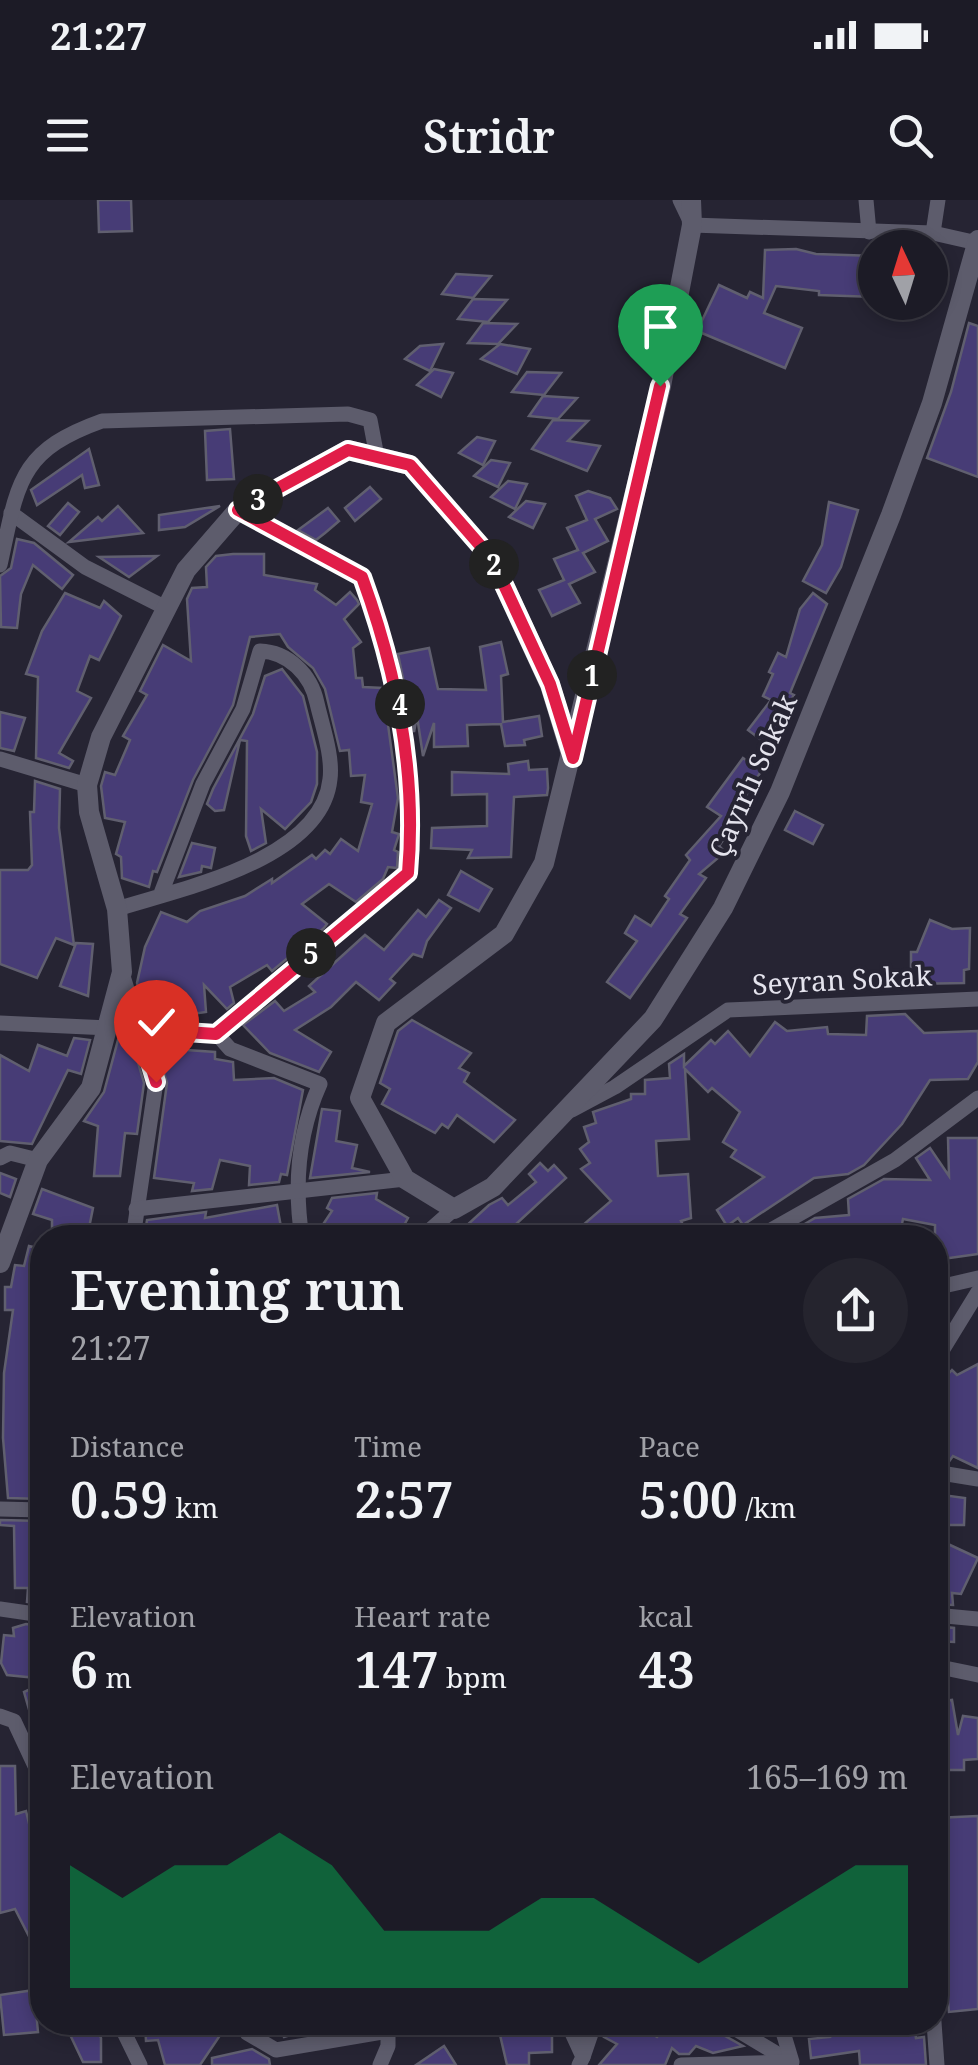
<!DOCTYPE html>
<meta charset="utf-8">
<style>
body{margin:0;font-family:"Noto Serif",serif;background:#25242e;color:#f1f3f6;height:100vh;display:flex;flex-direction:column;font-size:38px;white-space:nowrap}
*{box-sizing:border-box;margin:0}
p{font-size:32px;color:#a0a1a7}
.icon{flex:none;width:55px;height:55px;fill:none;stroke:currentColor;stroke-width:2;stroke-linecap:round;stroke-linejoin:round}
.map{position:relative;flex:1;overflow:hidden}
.details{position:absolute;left:30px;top:1025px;width:918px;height:810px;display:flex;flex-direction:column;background:#1c1b26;border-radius:40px;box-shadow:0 5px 15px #0003,0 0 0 2px #3a3943}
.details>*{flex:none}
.needle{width:65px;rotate:356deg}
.buttons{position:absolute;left:858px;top:30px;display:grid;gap:20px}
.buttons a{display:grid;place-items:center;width:90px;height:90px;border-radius:50%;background:#1c1b26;box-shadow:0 5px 15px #0003,0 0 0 2px #3a3943;font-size:50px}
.pin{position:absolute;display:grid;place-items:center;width:85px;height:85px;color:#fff;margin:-102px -42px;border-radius:50% 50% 50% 0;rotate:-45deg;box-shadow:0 0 10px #0007}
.pin .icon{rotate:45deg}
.km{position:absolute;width:50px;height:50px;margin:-25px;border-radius:50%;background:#222;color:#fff;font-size:28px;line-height:50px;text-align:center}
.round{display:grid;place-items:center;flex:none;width:105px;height:105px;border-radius:52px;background:#25242e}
.summary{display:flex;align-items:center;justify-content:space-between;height:170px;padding:0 40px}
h1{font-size:55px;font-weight:600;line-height:75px}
.metrics{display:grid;grid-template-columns:repeat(3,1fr);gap:15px;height:170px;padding:10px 40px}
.metrics div{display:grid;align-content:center}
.metrics b{font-size:50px;font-weight:600}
.metrics small{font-size:28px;font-weight:400}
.metrics p{font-size:28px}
.chart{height:280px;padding:20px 40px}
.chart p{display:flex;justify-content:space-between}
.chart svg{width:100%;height:180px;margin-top:10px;fill:#0b8043;opacity:.7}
.status{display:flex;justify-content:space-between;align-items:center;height:70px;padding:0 50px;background:#1c1b26;direction:ltr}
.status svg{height:28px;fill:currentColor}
header{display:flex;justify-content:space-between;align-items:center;height:130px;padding:0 40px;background:#1c1b26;font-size:45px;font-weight:600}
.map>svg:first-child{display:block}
</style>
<div class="status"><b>21:27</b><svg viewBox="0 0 49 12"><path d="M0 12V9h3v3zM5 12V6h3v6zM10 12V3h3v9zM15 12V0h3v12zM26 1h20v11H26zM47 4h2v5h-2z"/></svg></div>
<header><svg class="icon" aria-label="menu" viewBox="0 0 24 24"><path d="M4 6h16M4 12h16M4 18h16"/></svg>Stridr<svg class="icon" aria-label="search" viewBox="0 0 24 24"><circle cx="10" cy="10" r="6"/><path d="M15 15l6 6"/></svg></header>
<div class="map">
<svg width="978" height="1865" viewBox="0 0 978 1865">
<rect width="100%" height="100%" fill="#262433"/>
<g fill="#473c76" stroke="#605f6f" stroke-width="2.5">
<polygon points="98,0 131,0 132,31 99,32"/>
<polygon points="796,49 816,54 875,56 875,97 819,95 819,91 776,86 764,113 802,128 785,168 697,131 719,85 747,98 750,92 763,98 765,50"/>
<polygon points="456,74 491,76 473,98 442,94"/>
<polygon points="473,99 507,100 488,122 458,119"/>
<polygon points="483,123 517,124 498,144 468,143"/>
<polygon points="969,123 978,126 978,277 927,258 951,192"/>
<polygon points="443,144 430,171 405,159 420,146"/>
<polygon points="500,144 530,149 517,174 481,159"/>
<polygon points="434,169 453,173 441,197 417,185"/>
<polygon points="527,172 561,173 544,195 512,192"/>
<polygon points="543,196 577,198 558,219 529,216"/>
<polygon points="553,220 588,221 568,241 600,246 587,271 532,249"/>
<polygon points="230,229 234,279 207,280 205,231"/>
<polygon points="477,237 495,241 483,265 459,253"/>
<polygon points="89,249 99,285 85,288 82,275 37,305 31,290"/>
<polygon points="491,260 510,263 498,287 474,276"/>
<polygon points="508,281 527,284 515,309 491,297"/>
<polygon points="370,287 381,299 355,321 345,308"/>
<polygon points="588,291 610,298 617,309 595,319 608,341 583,353 595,372 569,384 580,403 552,416 539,390 564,380 554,359 578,350 567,328 587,320 576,296"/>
<polygon points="526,301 545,304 533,328 509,317"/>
<polygon points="829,302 858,310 841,367 826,393 803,381 822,345"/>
<polygon points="68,303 79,312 60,335 48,326"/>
<polygon points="118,306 143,333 69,342 98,317 102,321"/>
<polygon points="220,306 185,327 159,330 159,315"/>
<polygon points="328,308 339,321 325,333 316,340 298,330"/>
<polygon points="17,339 34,343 73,375 62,389 33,365 21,394 17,428 1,427 0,376 11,368"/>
<polygon points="233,354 264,354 264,375 317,384 315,390 336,405 350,392 357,400 359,404 344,419 361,442 353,448 356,478 362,478 363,487 383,488 398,598 392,632 399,634 394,650 398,652 397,668 388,667 383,679 356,702 329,684 302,704 327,724 324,728 272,771 267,765 230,787 234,803 227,809 204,785 206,812 179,816 144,806 137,783 145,747 161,712 187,722 200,711 245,696 272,679 272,683 312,655 316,659 325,650 330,654 341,639 358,651 372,604 361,602 365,575 351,576 349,550 340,551 325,489 313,468 288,447 280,434 250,437 233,505 193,580 157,672 153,671 149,687 122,678 121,657 116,654 125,622 105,618 101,586 105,572 115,575 130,540 123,536 147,495 140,491 163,445 191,461 187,399 192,388 207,387 206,367 216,356"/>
<polygon points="157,356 129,377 99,357"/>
<polygon points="65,393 100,408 104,401 121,416 99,460 90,456 77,491 91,498 59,553 73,561 69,568 36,558 38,477 26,474 42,431"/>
<polygon points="813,393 827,404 790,493 794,495 776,524 781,528 768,545 748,530 771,500 763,496 773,474 769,472 778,453 786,457 800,409"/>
<polygon points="501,442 508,474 501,476 503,522 539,516 542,536 524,540 525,545 505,546 501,524 467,525 468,546 434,547 434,523 423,556 417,516 414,532 398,454 429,448 438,489 486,490 480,447"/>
<polygon points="282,469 303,496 317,552 317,584 311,602 285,629 261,609 266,643 251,651 246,636 247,541 240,540 224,610 215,611 207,604 213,589 253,514 265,476"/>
<polygon points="0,512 25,518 14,551 0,548"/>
<polygon points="743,558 762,570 743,600 749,603 719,646 725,652 699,674 706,678 680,714 687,718 630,798 607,782 637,741 625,733 635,716 651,726 669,699 665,696 690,660 686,655 721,616 707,607"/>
<polygon points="528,561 529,570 547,569 548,588 547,595 514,597 511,657 468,658 472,650 431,648 432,628 487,626 487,594 452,595 452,572 509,574 508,564"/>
<polygon points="35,581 60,589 59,628 74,745 56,738 37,778 0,764 0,670 28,670 32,665 30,612 34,612"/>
<polygon points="795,611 823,625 813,644 785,630"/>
<polygon points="192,643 215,648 211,668 202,666 201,672 179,677"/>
<polygon points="461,671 492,689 479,711 448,695"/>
<polygon points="439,700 451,708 427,741 422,757 413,754 390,779 395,783 379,800 356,782 331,807 295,830 331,852 319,872 270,853 243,825 275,801 284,811 315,792 309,786 365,735 384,750 418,710 426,717"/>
<polygon points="930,720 952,729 970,728 969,769 964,770 964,783 911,784 911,752 917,752"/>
<polygon points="76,743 93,744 88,796 60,786"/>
<polygon points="905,814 924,833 978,831 978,862 968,879 930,880 902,924 864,965 848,974 814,978 743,1025 738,1018 727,1026 717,1010 764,977 731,957 736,950 723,942 740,912 712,888 708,892 685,869 689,939 656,941 658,976 688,974 691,1018 681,1021 687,1032 678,1038 568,1038 611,1001 581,969 590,963 580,949 589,942 584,927 596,923 593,912 631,899 631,894 645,894 645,880 670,878 669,864 684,854 684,866 711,840 715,844 728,831 750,856 775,822 787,831 827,827 828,834 866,835 867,816"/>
<polygon points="412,820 471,853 459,868 469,873 464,882 515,920 494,942 457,915 448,928 442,924 435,933 382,904 390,889 380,883 398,831"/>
<polygon points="74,838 90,840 81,874 68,870 32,944 0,941 0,855 29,871 38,845 67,856"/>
<polygon points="118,840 132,842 144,883 137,934 125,933 120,976 94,976 98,926 84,921 104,892"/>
<polygon points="157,848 215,852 215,859 233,862 234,880 274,878 303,890 287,975 281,974 279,982 249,985 250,966 220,960 212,989 192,991 194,983 154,978 167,883"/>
<polygon points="322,909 340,911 336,941 357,945 352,968 370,972 310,978"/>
<polygon points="948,938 978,938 978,1054 935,1060 935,1025 903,1019 899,1038 781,1038 815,1018 849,1015 848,999 884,979 930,980 916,958 930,948 949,976"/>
<polygon points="540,963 548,971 554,965 566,978 516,1024 531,1038 453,1038 489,1005 502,998 508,1005 536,982 529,974"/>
<polygon points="0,973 16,979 10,997 0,993"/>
<polygon points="42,989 93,1008 88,1033 52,1033 52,1020 33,1014"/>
<polygon points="377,993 376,999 408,1018 397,1038 338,1038 322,1026 332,1011 327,1008 332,998"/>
<polygon points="277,1005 283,1038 267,1034 144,1038 147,1020 206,1012 205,1018"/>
<polygon points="29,1046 42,1049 42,1246 38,1247 36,1278 42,1278 42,1299 8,1298 3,1238 4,1173 13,1110 5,1110 5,1087 11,1087 15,1065 24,1066"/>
<polygon points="978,1164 978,1268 953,1256 948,1263 935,1253 935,1188 952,1170 957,1175"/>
<polygon points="935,1294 965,1298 964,1325 935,1325"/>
<polygon points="0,1320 42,1321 42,1327 35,1327 36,1355 42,1355 42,1404 27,1402 28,1388 15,1388 14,1326 0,1325"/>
<polygon points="935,1338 978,1358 961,1394 952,1393 953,1405 935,1404"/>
<polygon points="26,1424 42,1426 42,1475 36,1475 37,1478 7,1475 1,1463 4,1435 14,1436 13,1428"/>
<polygon points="935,1426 954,1428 954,1442 935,1441"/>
<polygon points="39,1485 42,1540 38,1541 24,1492"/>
<polygon points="952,1500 958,1535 963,1516 978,1518 978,1559 964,1560 964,1570 936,1570 935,1502"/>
<polygon points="0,1566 15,1566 16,1614 26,1611 34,1644 39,1644 42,1665 34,1666 39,1716 42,1714 42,1762 15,1709 0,1713"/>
<polygon points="978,1616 978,1809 949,1812 942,1734 935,1734 935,1618"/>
<polygon points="34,1790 38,1832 4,1835 0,1795"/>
<polygon points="64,1822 93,1822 101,1838 101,1862 83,1862"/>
<polygon points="145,1822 229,1822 200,1865 165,1865 158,1840 146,1841"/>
<polygon points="275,1822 325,1822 325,1824 284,1837"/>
<polygon points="497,1822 552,1822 552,1852 529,1853 529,1865 507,1865"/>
<polygon points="612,1822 632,1822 657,1837 672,1822 713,1822 718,1832 743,1846 713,1853 696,1846 689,1854 679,1854 672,1848 665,1865 599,1865 617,1844 604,1837"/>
<polygon points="832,1822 913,1822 916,1838 924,1837 926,1865 860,1865 859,1851 811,1858 809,1839 830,1837 828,1825"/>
<polygon points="444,1846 456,1865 416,1865"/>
<polygon points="252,1849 269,1859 270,1865 212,1865 212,1858"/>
</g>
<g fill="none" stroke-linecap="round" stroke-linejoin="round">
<g stroke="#5d5c6c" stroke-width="15">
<polyline points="680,0 692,25 933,33 977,43"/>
<polyline points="866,0 869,32"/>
<polyline points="933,33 938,0"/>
<polyline points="11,313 85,367 164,407"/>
<path d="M0 365C18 283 18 251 102 221L348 214 370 220 377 257"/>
<polyline points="0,559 87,585"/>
<path d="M117 709C180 689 322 660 330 579 333 556 322 525 317 503 311 474 288 452 260 451L243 509 203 584 160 696"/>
<polyline points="122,773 156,882 133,1038"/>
<polyline points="0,823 109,828"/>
<path d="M140 829 216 833 230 849 320 884C298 933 294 986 302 1038"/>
<path d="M216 833 408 673C417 571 397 473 361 377L238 310"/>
<polyline points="572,910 615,887 728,810 978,799"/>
<polyline points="0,958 10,953 38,960"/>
<polyline points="136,1009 405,979"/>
<polyline points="421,1038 454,1009"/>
<polyline points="757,1038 895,960 978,898"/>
<polyline points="935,1088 978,1078"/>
<polyline points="935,1162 978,1092"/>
<polyline points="935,1272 978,1279"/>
<polyline points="0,1309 42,1310"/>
<polyline points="0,1409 42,1415"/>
<polyline points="935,1415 978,1419"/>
<polyline points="935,1466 978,1475"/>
<polyline points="0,1516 14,1521 42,1581"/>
<polyline points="119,1822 140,1865"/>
<polyline points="240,1822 247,1833 276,1850 388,1831 388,1846 380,1865"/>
<polyline points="567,1822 583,1857 579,1865"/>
<polyline points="724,1822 789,1861"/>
<polyline points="934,1822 937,1865"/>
<polyline points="583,1857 595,1822"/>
<polyline points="681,1865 792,1862 780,1822"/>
</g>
<g stroke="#5d5c6c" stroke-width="20">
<polyline points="691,0 692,25 661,186 544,663 504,734 386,823 360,898 405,979 454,1009 493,987 653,819 723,708 780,592 891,315 932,203 978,40"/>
<polyline points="0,1063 38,960 91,888 122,772 117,709 89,612 87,585 101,537 186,370 238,310 348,250 410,265 492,359 550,485 571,554"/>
</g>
</g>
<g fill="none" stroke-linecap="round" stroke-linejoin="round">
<defs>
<path id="route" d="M156 882 140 829 216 834 408 673C417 571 397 473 362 377L238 310 348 250 410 265 492 359 550 484 573 558 660 186"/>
</defs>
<use href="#route" stroke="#fff" stroke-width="20"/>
<use href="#route" stroke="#e11d48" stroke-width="12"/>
</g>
<g text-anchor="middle" stroke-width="8" stroke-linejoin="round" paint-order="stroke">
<g font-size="28" fill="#e4e3ed" stroke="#262433">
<text transform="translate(753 576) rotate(-66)" y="10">Çayırlı Sokak</text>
<text transform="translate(842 780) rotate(-3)" y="10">Seyran Sokak</text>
</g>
</g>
</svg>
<div class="buttons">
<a><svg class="needle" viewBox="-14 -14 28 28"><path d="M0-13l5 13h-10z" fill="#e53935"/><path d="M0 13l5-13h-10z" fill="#a0a1a7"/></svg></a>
</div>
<div class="pin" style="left:660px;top:186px;background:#1e9e55"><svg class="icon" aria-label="arrive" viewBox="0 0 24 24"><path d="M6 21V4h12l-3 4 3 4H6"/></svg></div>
<div class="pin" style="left:156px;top:882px;background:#d93025"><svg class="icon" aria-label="check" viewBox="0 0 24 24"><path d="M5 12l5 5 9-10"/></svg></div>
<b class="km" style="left:592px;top:475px">1</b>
<b class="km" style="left:494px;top:364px">2</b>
<b class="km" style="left:258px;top:299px">3</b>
<b class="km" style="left:400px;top:504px">4</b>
<b class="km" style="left:311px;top:753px">5</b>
<section class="details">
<div class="summary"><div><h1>Evening run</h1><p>21:27</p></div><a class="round"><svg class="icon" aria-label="share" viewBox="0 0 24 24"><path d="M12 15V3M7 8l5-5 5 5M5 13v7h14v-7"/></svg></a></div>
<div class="metrics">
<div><p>Distance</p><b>0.59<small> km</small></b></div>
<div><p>Time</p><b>2:57</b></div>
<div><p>Pace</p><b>5:00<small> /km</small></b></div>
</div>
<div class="metrics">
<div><p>Elevation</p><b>6<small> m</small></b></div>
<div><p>Heart rate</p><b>147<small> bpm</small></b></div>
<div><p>kcal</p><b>43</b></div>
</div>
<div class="chart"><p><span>Elevation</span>165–169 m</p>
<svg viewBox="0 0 160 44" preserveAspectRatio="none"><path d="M0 44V14L10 22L20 14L30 14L40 6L50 14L60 30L70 30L80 30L90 22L100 22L110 30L120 38L130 30L140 22L150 14L160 14V44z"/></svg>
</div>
</section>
</div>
